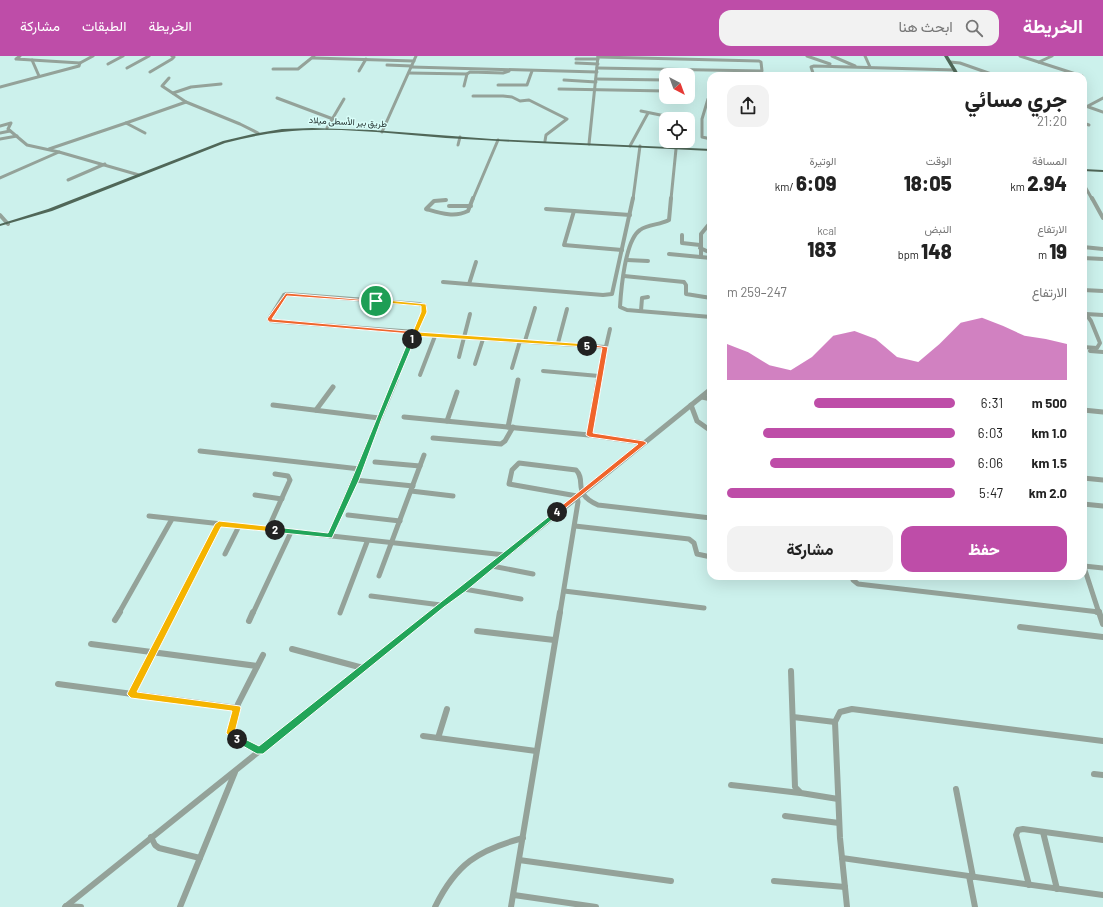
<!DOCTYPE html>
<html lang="ar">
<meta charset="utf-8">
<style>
body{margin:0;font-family:Barlow,Vazirmatn,sans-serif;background:#f2f2f2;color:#222;direction:rtl;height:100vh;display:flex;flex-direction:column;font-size:15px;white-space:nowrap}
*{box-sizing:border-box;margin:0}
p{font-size:13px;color:#767676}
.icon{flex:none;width:22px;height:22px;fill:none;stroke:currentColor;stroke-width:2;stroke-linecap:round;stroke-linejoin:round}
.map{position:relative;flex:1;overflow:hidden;direction:ltr}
.details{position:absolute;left:707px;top:16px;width:380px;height:508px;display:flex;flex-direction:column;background:#fff;border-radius:12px;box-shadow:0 4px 16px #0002;direction:rtl}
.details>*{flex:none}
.needle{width:26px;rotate:139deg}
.controls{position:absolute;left:659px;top:12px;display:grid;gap:8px}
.controls a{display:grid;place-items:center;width:36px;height:36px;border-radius:8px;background:#fff;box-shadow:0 4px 16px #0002;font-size:20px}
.pin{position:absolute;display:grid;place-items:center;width:34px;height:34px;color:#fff;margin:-17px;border:2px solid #fff;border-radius:50%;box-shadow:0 1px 4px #0007}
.km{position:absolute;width:20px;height:20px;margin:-10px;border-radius:50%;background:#222;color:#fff;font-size:11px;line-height:20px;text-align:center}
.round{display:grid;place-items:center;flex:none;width:42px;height:42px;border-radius:12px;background:#f2f2f2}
.summary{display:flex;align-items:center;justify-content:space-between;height:68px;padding:0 20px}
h1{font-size:22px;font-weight:800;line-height:30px}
.figures{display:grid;grid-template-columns:repeat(3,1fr);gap:6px;height:68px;padding:4px 20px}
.figures div{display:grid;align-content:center}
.figures b{font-size:20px;font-weight:800}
.figures small{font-size:11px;font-weight:400}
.figures p{font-size:11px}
.chart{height:112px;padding:8px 20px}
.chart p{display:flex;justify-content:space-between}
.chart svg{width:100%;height:72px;margin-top:4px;fill:#be4da8;opacity:.7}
.cta{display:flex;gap:8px;margin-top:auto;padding:8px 20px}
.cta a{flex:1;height:46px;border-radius:12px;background:#be4da8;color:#fff;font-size:16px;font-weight:800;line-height:46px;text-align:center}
.cta a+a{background:#f2f2f2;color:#222}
ul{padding:0 20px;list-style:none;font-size:13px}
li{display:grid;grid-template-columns:64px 48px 1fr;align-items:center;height:30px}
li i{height:10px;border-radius:5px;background:#be4da8}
header{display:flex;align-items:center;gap:24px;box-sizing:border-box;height:56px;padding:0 20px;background:#be4da8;color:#fff}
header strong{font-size:19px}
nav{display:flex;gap:22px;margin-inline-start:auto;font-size:14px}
.search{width:280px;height:36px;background:#f2f2f2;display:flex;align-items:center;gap:10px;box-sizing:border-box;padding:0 14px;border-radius:12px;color:#767676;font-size:15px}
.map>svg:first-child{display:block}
</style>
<header>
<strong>الخريطة</strong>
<div class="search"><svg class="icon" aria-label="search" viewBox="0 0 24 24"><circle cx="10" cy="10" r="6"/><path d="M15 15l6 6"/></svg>ابحث هنا</div>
<nav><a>الخريطة</a><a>الطبقات</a><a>مشاركة</a></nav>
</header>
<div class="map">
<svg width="1103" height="851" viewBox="0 0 1103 851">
<rect width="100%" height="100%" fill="#ccf1ec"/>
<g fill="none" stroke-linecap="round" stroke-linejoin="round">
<g stroke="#94a299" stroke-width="3">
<polyline points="20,0 16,3 80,7"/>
<polyline points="807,0 830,8"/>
<polyline points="832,0 855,10"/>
<polyline points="865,0 870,11"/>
<polyline points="1020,0 1082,20"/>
<polyline points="313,2 414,5"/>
<polyline points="576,3 598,3"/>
<polyline points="32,4 39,20"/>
<polyline points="950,6 960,7 997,20"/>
<polyline points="1039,6 1052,0"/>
<polyline points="576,7 598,8"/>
<polyline points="108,8 123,0"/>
<polyline points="387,9 412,10"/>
<polyline points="411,11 597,16"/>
<polyline points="127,12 149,0"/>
<polyline points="597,12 762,15 761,6 759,5 598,1"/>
<polyline points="273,13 298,13 314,0"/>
<polyline points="359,15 366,3"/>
<polyline points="150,16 172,3 174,1 172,0"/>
<polyline points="409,17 467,18 464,30"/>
<polyline points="467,18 470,16 503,17 509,15"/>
<polyline points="957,19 965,20"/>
<polyline points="814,20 811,11 814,10 955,14"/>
<polyline points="596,23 666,24"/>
<polyline points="564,24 596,26"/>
<polyline points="498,29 527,29 532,15"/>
<polyline points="0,31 79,10 80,7 93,0"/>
<polyline points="559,33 666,35"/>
<polyline points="173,37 191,31 221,28"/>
<polyline points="473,40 503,40 512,41 520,45 529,44 567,63 546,79 545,85"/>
<polyline points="277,42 333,63"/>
<polyline points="708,43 702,63 702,81 711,83"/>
<polyline points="186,46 240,68 258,77"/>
<polyline points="1083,49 1103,56"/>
<polyline points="1088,50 1103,42"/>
<polyline points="641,55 670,61"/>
<polyline points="126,67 186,46 162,30 169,22"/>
<polyline points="1083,67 1089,69"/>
<polyline points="0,70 11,67 8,73 27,89 59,96 139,119"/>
<polyline points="327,72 344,43"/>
<polyline points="382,76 416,0"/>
<polyline points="0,77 10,75"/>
<polyline points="0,83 17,80"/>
<polyline points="589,88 598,0"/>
<polyline points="458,89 460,81"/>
<polyline points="630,90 648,57"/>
<polyline points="49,93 126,67 145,77"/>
<polyline points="0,122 59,96"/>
<polyline points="68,124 105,108"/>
<polyline points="1083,127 1092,143"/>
<polyline points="473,143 498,84"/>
<polyline points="633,143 640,90"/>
<polyline points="671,143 676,93"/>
</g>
<g stroke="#94a299" stroke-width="4">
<path d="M671 142 669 164C660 169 648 168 640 174 625 184 621 234 620 251L627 254 711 261"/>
<polyline points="1092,142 1103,162"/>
<path d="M446 144 434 145 426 153C440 157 454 162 468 155L473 142"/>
<polyline points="711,145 711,167"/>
<polyline points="449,150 471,150"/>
<polyline points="546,153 630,159"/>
<polyline points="574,155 564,189 622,194"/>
<polyline points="0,159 8,168"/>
<polyline points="682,179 682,187 700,189"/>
<polyline points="1083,191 1103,193"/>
<polyline points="700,192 711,197"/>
<polyline points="669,198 711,202"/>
<polyline points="701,201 701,178 710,167"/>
<polyline points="1083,202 1103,203"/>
<polyline points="627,204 648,205"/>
<polyline points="624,220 684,226 686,229 686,238 711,242"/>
<polyline points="443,226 603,239 612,238 633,142"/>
<polyline points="469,228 476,206"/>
<polyline points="1083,234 1103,235"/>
<polyline points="709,242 711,225"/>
<polyline points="641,255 642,242 648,241"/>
<polyline points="1086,258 1103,259"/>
<polyline points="414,278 605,291"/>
<polyline points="525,285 535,252"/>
<polyline points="558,287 567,253"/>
<polyline points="1083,291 1097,292 1100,287 1091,265 1086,258"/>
<polyline points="1090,295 1103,296"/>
<polyline points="459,301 470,258"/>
<polyline points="475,308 483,283"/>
<polyline points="512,312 520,285"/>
<polyline points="543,315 599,320"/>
<polyline points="420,319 435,280"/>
<polyline points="395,325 424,256 425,250 419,248 287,238 284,239 269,263 271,265 415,276"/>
<polyline points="598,325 610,273"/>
</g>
<g stroke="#94a299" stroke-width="5">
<polyline points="702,341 711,343"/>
<polyline points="273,349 379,362"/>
<polyline points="691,349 697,365 711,375"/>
<polyline points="316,354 333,331"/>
<polyline points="1083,354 1103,356"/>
<polyline points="404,361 589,379 644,387"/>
<polyline points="447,365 457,336"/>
<polyline points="508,371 518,324"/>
<polyline points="589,379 598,324"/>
<polyline points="433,382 501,388 505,385 513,371"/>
<polyline points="200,395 360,413"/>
<polyline points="375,406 420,410"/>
<polyline points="1083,422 1103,424"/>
<polyline points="355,424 413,430"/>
<polyline points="411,435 453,440"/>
<polyline points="255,439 282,443"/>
<polyline points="1083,448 1103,450"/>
<polyline points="348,459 400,465"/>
<polyline points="149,460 505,499"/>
<polyline points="575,470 689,483 694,487 697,498 711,501"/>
<polyline points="268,473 290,424 288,420 275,418"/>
<polyline points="330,480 396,324"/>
<polyline points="225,498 239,470"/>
<polyline points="1083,508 1099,557"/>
<polyline points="492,510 533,518"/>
<polyline points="1084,510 1103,512"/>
<polyline points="379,520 424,399"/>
<polyline points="852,520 853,524 858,528 1099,556"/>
<polyline points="464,533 521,543"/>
<polyline points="564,535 704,552"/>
<polyline points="371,540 441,549"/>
<polyline points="119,557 172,463"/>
<polyline points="173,557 219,468"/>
<polyline points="253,557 291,476"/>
<polyline points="340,557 367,486"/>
<polyline points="431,557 464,533 711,333"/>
<path d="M560 557 578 446 577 440 509 428 512 414 519 407 576 414C587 425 571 437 598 449L711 462"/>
</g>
<g stroke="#94a299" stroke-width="6">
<polyline points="1097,556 1099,556"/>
<polyline points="1099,556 1103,568"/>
<polyline points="115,564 120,556"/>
<polyline points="249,565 253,556"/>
<polyline points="1020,571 1103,581"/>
<polyline points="477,575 554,584"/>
<polyline points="91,588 257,610"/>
<polyline points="292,593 363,612"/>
<polyline points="791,615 795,731 801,737 838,743"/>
<polyline points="58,628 237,652"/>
<polyline points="131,638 174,556"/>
<polyline points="793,661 835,666"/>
<polyline points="423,680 536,695"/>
<polyline points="438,682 447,653"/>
<polyline points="260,695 235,682 230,677 238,648 263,599"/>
<polyline points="1094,718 1103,719"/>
<polyline points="731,729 800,737"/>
<polyline points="956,733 973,821"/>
<polyline points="785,760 839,767"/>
<polyline points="1043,776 1057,833"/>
<polyline points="151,781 155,789 159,792 200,802"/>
<polyline points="842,802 1103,839"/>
<polyline points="519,804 671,825"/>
<polyline points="969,820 975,851"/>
<polyline points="774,825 845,831"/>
<polyline points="1029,829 1016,779 1018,774 1023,773 1103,784"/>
<polyline points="514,839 596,851"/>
<polyline points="66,850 81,851"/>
<polyline points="65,851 433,556"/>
<polyline points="180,851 235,716"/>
<path d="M435 851C456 808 478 794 523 782"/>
<polyline points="511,851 560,556"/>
<polyline points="847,851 840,782 835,666 840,656 852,653 1103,685"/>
</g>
<g fill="#506758" fill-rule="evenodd">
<polygon points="944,0 948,0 960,20 956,20"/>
<path d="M312 72 372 74 492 83 711 93V95C628 91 546 88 463 83 403 80 342 69 282 76 263 78 244 82 225 87L52 155 0 170V168L48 153 223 85 253 78 282 73Z"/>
<polygon points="1083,113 1103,114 1103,116 1083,115"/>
</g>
</g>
<polygon fill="#f0652b" stroke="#fff" points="286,237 379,245 376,246 287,240 272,263 418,276 415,283 412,285 409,283 412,278 269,266 267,263"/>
<path fill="#22a559" stroke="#fff" d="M412 282 415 283 382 362 359 424 332 482 272 476V472L275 471 328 477C357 414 382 348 409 283Z"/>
<polygon fill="#f5b400" stroke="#fff" points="219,465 275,471 278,474 275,476 221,471 137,636 240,650 241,652 235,676 241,683 237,687 226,677 232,655 131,642 127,638 215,468"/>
<polygon fill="#22a559" stroke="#fff" points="557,454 560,456 559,458 466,535 444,551 263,698 257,698 234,685 234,680 237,679 259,690"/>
<polygon fill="#f0652b" stroke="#fff" points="587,288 608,291 593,377 644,385 647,387 557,459 554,456 555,455 638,388 589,381 586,379 602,292 585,291"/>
<polygon fill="#f5b400" stroke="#fff" points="376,243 426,248 427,256 418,276 587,288 590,290 587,291 414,280 412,278 421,256 421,250 374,246"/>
<g text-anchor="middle" stroke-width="3" stroke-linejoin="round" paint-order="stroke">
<g font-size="9" fill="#212f2d" stroke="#d9fef9">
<text transform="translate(348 66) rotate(3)" y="3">طريق بير الأسطى ميلاد</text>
</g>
</g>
</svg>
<div class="controls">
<a><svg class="needle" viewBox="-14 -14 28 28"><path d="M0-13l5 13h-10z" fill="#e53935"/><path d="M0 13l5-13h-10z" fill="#767676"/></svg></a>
<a><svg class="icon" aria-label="locate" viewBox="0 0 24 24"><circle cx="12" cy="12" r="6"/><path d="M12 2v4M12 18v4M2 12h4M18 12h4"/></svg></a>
</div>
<div class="pin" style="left:376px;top:245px;background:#1e9e55"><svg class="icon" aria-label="arrive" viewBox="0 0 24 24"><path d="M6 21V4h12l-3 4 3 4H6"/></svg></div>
<b class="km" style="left:412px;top:283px">1</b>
<b class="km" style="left:275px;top:474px">2</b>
<b class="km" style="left:237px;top:683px">3</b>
<b class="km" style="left:557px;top:456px">4</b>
<b class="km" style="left:587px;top:290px">5</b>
<section class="details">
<div class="summary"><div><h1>جري مسائي</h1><p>21:20</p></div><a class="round"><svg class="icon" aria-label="share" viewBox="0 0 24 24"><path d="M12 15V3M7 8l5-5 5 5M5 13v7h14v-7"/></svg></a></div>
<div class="figures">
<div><p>المسافة</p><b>2.94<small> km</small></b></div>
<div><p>الوقت</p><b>18:05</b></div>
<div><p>الوتيرة</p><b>6:09<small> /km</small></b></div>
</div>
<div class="figures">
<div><p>الارتفاع</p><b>19<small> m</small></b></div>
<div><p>النبض</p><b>148<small> bpm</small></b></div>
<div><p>kcal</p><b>183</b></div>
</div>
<div class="chart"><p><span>الارتفاع</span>247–259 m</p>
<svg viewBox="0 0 160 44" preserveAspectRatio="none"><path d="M0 44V22L10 27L20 35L30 38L40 30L50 17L60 14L70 19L80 30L90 33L100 22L110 9L120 6L130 11L140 17L150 19L160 22V44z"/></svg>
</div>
<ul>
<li><b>500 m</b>6:31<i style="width:62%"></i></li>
<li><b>1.0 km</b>6:03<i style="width:84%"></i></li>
<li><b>1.5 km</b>6:06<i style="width:81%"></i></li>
<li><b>2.0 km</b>5:47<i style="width:100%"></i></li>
</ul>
<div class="cta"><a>حفظ</a><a>مشاركة</a></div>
</section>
</div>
